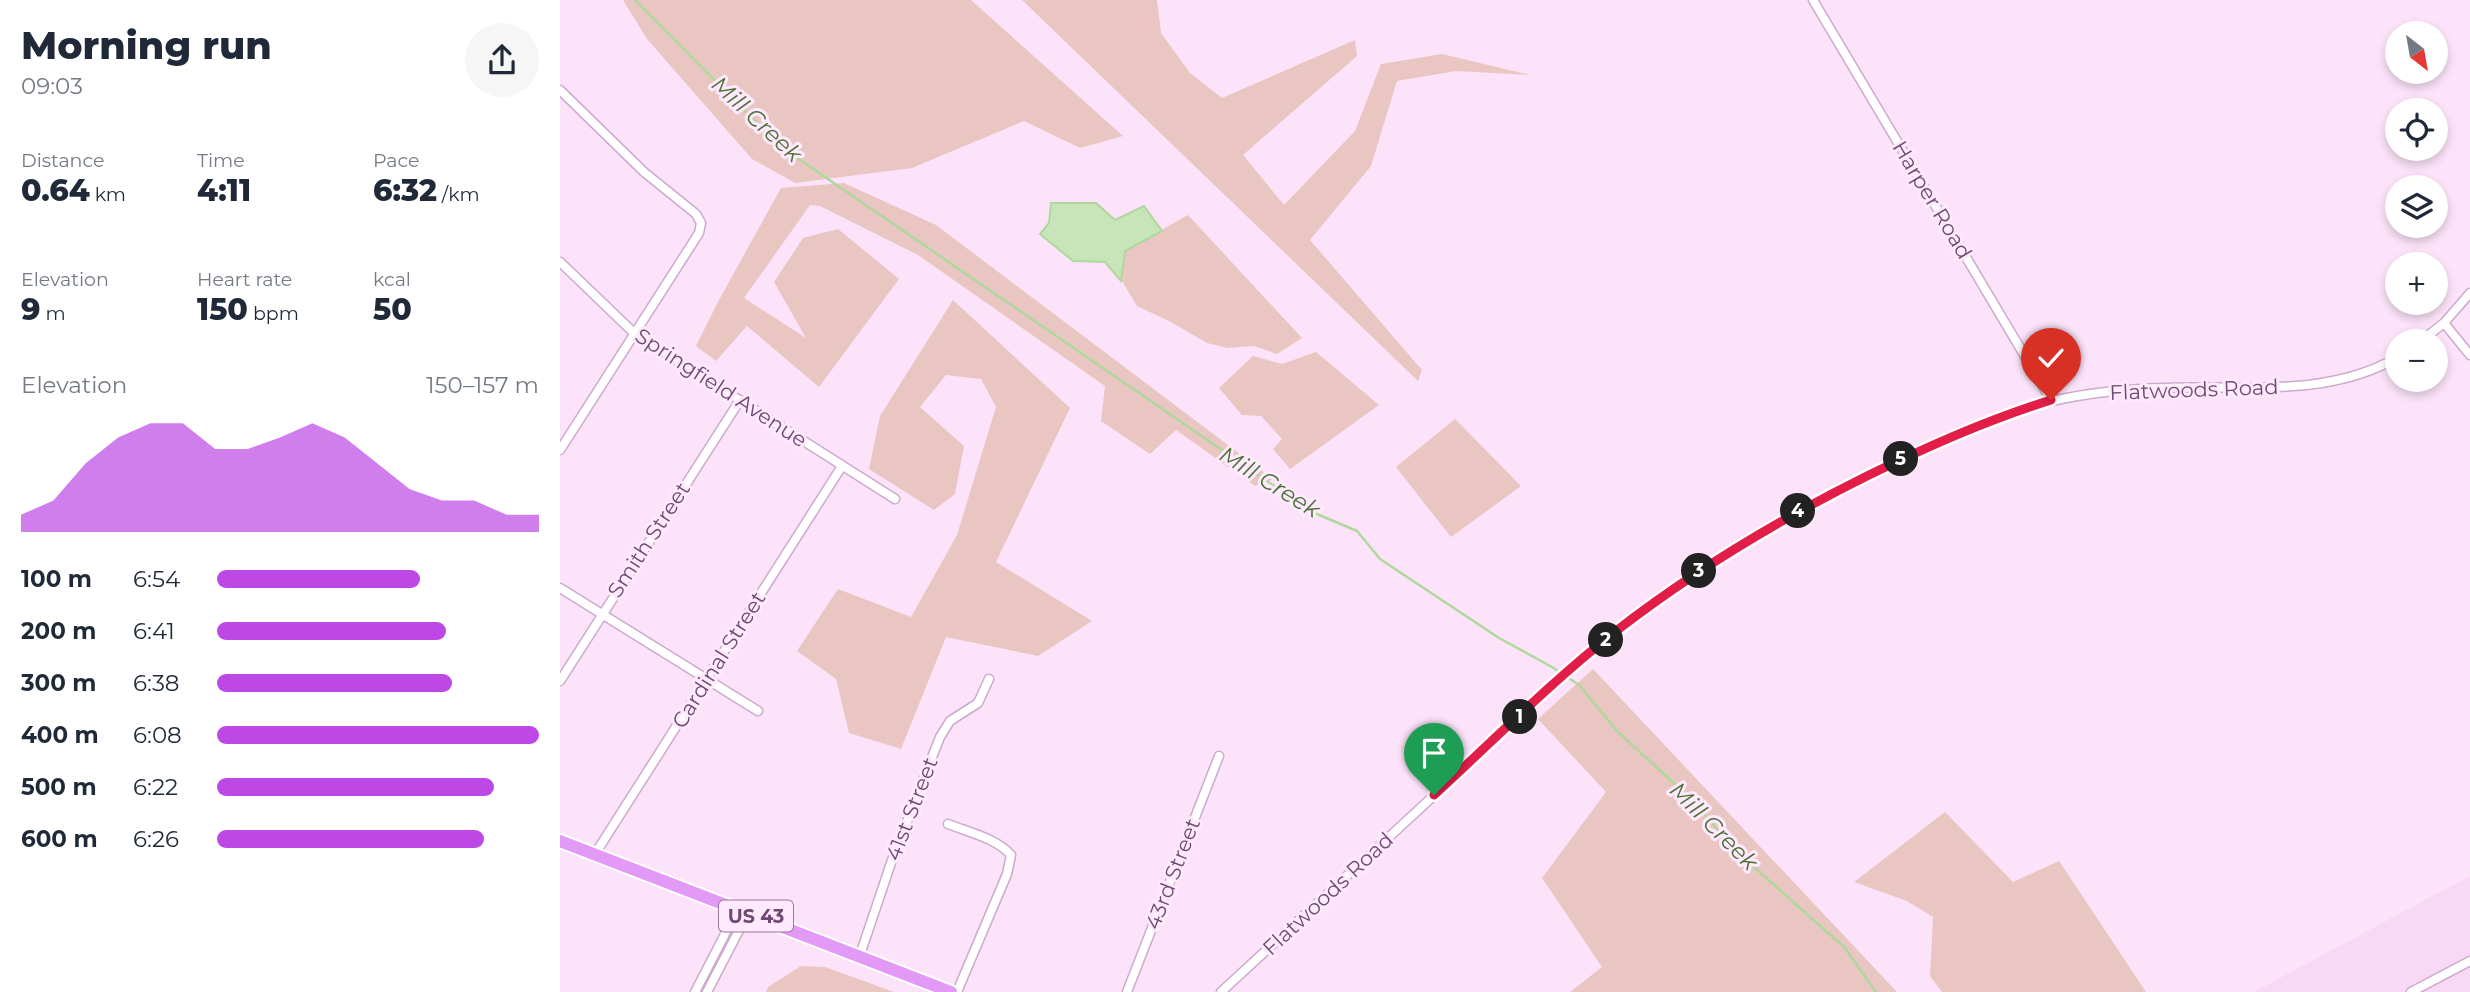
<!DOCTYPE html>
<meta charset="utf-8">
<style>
body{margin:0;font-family:Montserrat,sans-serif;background:#f6f6f7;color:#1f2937;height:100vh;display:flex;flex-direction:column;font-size:26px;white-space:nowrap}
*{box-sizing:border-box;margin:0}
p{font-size:23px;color:#747a83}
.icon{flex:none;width:38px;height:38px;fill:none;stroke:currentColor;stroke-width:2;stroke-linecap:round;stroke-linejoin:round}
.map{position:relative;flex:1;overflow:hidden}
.drawer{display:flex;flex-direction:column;background:#fff;width:560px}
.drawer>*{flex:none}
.needle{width:46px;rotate:149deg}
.controls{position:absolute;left:1825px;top:21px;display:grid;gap:14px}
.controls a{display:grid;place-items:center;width:63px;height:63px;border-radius:50%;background:#fff;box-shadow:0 4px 10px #0003;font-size:35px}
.pin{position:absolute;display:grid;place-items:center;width:60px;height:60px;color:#fff;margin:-72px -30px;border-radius:50% 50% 50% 0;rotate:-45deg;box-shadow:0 0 7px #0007}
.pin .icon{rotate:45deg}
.km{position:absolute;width:35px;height:35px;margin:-18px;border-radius:50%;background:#222;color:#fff;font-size:19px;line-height:35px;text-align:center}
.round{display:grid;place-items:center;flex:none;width:74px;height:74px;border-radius:37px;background:#f6f6f7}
.headline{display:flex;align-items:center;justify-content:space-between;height:119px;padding:0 21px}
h1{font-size:38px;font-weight:800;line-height:52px}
.figures{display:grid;grid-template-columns:repeat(3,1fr);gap:10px;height:119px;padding:7px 21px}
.figures div{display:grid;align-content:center}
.figures b{font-size:30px;font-weight:800}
.figures small{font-size:19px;font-weight:400}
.figures p{font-size:19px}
.chart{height:196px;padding:14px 21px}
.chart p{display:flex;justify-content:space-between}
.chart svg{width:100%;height:126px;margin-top:7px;fill:#bd48e5;opacity:.7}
ul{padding:0 21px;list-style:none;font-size:23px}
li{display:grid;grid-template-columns:112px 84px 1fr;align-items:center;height:52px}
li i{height:18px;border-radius:9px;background:#bd48e5}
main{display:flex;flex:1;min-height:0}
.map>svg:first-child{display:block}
</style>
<main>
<section class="drawer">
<div class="headline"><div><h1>Morning run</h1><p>09:03</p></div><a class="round"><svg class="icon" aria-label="share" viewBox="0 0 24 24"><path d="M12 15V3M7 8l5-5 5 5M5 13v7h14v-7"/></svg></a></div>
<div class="figures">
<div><p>Distance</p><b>0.64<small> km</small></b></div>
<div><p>Time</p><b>4:11</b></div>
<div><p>Pace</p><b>6:32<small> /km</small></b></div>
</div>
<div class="figures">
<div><p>Elevation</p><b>9<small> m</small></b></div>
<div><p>Heart rate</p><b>150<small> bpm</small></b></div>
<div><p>kcal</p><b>50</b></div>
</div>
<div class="chart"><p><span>Elevation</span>150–157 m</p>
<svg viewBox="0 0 160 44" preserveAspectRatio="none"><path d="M0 44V38L10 33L20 20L30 11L40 6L50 6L60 15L70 15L80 11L90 6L100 11L110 20L120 29L130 33L140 33L150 38L160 38V44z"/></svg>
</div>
<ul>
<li><b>100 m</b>6:54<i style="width:63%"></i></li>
<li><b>200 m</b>6:41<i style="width:71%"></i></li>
<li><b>300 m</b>6:38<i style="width:73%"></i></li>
<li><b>400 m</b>6:08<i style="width:100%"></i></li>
<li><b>500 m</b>6:22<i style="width:86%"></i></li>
<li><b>600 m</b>6:26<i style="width:83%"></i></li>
</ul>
</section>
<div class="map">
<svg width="1910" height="992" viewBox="0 0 1910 992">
<rect width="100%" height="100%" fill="#fce3f9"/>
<polygon fill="#f9d7f6" points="1910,876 1910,992 1694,992"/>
<g fill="#e9c6c2">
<polygon points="63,0 411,0 563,136 520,148 464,121 352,168 235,183 192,159 87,39"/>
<polygon points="462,0 597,0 601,33 630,73 662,98 795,40 797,56 683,155 724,205 795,131 821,64 882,54 970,75 896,71 837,81 811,166 750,240 862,370 858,381"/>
<polygon points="284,183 376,225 713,479 695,486 616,430 590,454 541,421 545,386 358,255 260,206 250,205 184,298 246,338 214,282 243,238 278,229 339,279 259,387 187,326 156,361 136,346 159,300 221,188"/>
<polygon points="628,215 742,338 717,354 694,346 667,348 647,343 611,322 577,306 562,281 565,251"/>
<polygon points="393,300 510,408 436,562 532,621 478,656 386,637 341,749 289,733 276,679 237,651 278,589 351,617 397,535 436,407 421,379 386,375 360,407 404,446 395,494 374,510 309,469 320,416"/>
<polygon points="756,352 819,405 730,469 713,449 722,439 701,416 682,415 659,388 693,356 722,364"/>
<polygon points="895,419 961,486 891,537 836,467"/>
<polygon points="1033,669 1337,992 1010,992 1042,967 982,878 1046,792 978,719"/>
<polygon points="1385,812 1453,882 1499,861 1586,992 1382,992 1370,976 1373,917 1347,901 1294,882"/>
<polygon points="241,966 265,967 334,992 206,992 208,987"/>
</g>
<polygon fill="#c7e5b8" stroke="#b0d79e" stroke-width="2" points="491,203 536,203 555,220 584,206 602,231 565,251 561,281 545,262 513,261 480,234 489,223"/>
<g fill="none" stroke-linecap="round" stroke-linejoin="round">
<polyline stroke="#b0d79e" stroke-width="2.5" points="75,0 220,146 723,492 743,508 797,531 820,559 939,638 992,667 1019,685 1058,732 1129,797 1177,852 1285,948 1316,992"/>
<defs>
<g id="minor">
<polyline points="1253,0 1491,400"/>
<polyline points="0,90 84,172 136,214 141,223 139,233 0,450"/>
<polyline points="0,262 74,333 335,499"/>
<polyline points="1884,323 1910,355"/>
<polyline points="1861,341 1884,323 1910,293"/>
<polyline points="0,588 198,711"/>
<polyline points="0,681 180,400"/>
<path d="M388 824C408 832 436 838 451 855L447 874 397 992"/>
<polyline points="35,854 282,466"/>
<polyline points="300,955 332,860 380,737 390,721 418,703 429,679"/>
<polyline points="135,992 164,936 175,908"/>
<polyline points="147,992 188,913"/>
<polyline points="567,992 659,756"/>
<path d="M661 992C743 917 824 841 906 766 955 721 1004 673 1056 631 1138 566 1228 515 1322 469 1366 447 1410 426 1456 411 1505 395 1555 389 1606 388 1684 385 1768 398 1838 357"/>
<polyline points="1851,992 1910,961"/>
</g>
<polyline id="highway" points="0,841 391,992"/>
</defs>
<use href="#minor" stroke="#ccaacd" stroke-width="11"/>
<use href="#highway" stroke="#fff" stroke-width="16"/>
<use href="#minor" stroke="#fff" stroke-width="8"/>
<use href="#highway" stroke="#e29af6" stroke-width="12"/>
</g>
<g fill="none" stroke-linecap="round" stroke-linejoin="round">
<defs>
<path id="route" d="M874 795C934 740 992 681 1056 631 1135 570 1220 519 1309 475 1369 446 1427 420 1491 400"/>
</defs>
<use href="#route" stroke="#fff" stroke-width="14"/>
<use href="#route" stroke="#e11d48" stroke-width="9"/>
</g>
<g text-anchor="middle" stroke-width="6" stroke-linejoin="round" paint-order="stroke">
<rect fill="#ffe9fc" stroke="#9a799d" stroke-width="2" x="159" y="900.5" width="74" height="31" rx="5"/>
<g font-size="19" font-weight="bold" fill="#6f4974">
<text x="196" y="923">US 43</text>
</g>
<g font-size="21" fill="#6f4974" stroke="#ffe9fc">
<text transform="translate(1372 200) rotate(59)" y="7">Harper Road</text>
<text transform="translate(161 388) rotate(33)" y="7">Springfield Avenue</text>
<text transform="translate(1634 390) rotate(-2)" y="7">Flatwoods Road</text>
<text transform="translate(89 540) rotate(-57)" y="7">Smith Street</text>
<text transform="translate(159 660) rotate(-58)" y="7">Cardinal Street</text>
<text transform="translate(352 809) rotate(-69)" y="7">41st Street</text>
<text transform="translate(613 874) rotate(-69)" y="7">43rd Street</text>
<text transform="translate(768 894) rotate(-43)" y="7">Flatwoods Road</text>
</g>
<g font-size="23" font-style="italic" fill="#4c723a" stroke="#ffe9fc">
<text transform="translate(197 119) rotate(43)" y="8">Mill Creek</text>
<text transform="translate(710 482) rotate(32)" y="8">Mill Creek</text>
<text transform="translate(1154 826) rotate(45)" y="8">Mill Creek</text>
</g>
</g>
</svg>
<div class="controls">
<a><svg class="needle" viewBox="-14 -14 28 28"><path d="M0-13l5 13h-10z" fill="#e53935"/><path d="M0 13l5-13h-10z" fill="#747a83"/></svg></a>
<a><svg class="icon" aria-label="locate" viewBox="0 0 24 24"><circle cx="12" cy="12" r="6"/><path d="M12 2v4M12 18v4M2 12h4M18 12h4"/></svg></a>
<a><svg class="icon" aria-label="layers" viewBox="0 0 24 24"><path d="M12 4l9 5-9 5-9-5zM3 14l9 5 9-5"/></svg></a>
<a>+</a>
<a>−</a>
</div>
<div class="pin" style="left:874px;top:795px;background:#1e9e55"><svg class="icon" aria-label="arrive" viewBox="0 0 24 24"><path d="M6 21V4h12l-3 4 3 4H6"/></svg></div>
<div class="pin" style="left:1491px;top:400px;background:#d93025"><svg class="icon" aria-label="check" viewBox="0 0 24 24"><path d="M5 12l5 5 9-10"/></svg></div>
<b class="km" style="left:960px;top:717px">1</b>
<b class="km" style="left:1046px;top:640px">2</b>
<b class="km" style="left:1139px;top:571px">3</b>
<b class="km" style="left:1238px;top:511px">4</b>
<b class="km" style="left:1341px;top:459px">5</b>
</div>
</main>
